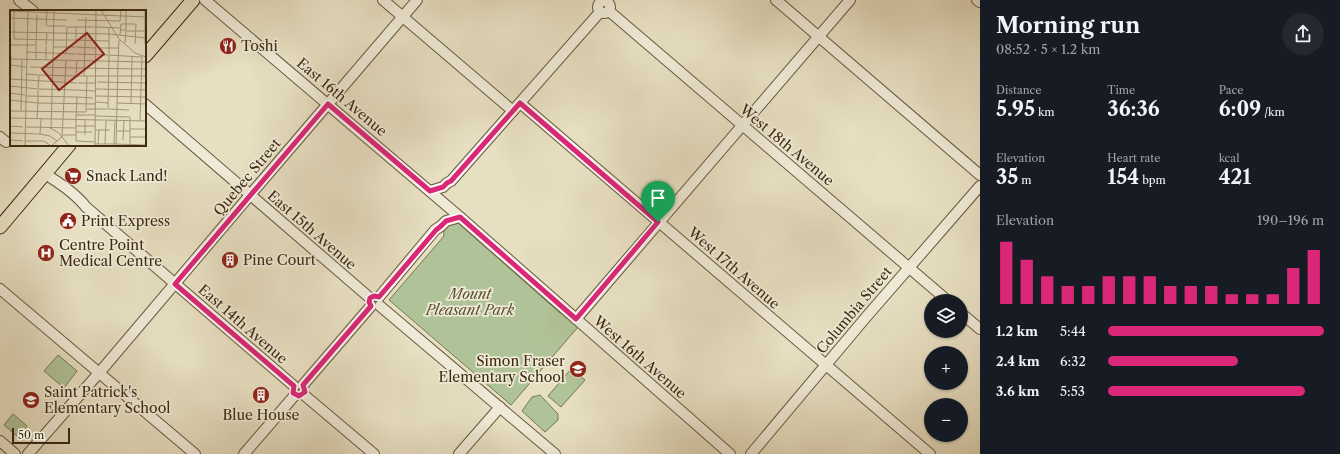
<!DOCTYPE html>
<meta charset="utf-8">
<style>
body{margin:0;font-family:"Libre Caslon Text",serif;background:#242831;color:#f1f3f6;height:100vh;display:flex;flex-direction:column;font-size:15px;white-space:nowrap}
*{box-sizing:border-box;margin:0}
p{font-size:13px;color:#9ea1a6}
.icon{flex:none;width:22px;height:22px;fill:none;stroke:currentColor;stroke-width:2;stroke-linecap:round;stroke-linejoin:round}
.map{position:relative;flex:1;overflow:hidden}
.side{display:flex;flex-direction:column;background:#171b24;width:360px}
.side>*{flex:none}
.tools{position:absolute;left:924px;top:294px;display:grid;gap:8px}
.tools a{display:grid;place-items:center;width:44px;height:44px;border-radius:50%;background:#171b24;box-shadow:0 1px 3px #0004;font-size:20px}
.scale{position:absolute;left:12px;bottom:10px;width:58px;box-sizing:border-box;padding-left:4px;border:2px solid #3e2b11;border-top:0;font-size:11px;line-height:14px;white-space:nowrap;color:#3e2b11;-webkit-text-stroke:3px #efead7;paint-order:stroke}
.pin{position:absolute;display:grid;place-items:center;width:34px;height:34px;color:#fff;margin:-41px -17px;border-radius:50% 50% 50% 0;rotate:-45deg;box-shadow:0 0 4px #0007}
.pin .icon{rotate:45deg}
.round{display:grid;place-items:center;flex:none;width:42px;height:42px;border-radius:21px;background:#242831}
.overview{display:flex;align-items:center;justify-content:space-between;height:68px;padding:0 16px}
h1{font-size:22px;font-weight:700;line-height:30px}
.figures{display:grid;grid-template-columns:repeat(3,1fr);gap:6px;height:68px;padding:4px 16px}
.figures div{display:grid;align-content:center}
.figures b{font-size:20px;font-weight:700}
.figures small{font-size:11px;font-weight:400}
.figures p{font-size:11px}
.chart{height:112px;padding:8px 16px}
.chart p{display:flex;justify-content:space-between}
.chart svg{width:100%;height:72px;margin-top:4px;stroke:#db2777;stroke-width:6}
ul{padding:0 16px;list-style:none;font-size:13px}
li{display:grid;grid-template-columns:64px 48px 1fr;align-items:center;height:30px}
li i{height:10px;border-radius:5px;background:#db2777}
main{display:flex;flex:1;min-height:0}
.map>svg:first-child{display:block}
</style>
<main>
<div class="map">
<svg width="980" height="454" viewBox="0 0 980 454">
<rect width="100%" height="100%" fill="#e7dfc2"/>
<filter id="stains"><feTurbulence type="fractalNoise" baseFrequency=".005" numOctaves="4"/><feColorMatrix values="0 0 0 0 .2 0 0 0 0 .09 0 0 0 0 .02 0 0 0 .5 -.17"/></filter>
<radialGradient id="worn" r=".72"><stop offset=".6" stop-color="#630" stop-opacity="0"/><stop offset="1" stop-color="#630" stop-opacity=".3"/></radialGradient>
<g fill="#b0c398" stroke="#777754">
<path d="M456 221 560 313 562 314 578 327 511 405 389 300 444 236C442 225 448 225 456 221Z"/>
<polygon points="58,355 77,371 64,388 44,371"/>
<polygon points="571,369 585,380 561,407 548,396"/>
<polygon points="540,395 558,414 558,420 545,432 522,411 532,397"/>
<polygon points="13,414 27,426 18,437 4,425"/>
</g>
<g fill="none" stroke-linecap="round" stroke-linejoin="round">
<defs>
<g id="minor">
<polyline points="19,0 33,11"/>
<polyline points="205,0 460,217 730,454"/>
<polyline points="383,0 513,111"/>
<polyline points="776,0 980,175"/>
<polyline points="977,0 980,2"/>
<circle cx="604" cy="7" r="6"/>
<polyline points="609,11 948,301"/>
<polyline points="520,103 930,454"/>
<polyline points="145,104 370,298"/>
<polyline points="0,137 6,142"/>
<path d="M45 174C60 183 75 193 86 207L294 386"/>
<polyline points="430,191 443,187 447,183 451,181 600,12"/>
<polyline points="0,289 195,454"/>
<polyline points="379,297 435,230 441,226 446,221 460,217"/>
<polyline points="380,306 555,454"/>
<polyline points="961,313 980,329"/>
<polyline points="576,319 850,0"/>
<polyline points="303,385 371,306"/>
<polyline points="303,394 374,454"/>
<polyline points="0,441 15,454"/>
<polyline points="28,454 105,366 256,188 417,0"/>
<polyline points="244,454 295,395"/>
<polyline points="459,454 500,407"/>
<polyline points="751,454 867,316 980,186"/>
</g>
<g id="major">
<polyline points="145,56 193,0"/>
<polyline points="0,227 69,145"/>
</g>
</defs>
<use href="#minor" stroke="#68583d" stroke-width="12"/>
<use href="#major" stroke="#3e2b11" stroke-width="15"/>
<use href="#minor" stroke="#efead7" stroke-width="10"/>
<use href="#major" stroke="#e7dfc2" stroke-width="13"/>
</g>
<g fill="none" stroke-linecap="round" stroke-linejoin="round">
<defs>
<polygon id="route" points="520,103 658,222 576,319 460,217 446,221 441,226 436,230 379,297 374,296 370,298 369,302 371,306 303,385 305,392 299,396 293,393 294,386 175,284 328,104 430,191 443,187 447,183 451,181"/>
</defs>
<use href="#route" stroke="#fff" stroke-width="8"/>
<use href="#route" stroke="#db2777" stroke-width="5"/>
</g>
<defs>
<symbol id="restaurant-disc" viewBox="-11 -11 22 22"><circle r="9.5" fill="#8f2418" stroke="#efead7"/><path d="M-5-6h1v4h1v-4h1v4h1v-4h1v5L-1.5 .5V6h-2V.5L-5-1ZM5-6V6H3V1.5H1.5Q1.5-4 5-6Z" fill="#fff"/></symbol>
<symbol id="supermarket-disc" viewBox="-11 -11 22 22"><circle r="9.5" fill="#8f2418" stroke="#efead7"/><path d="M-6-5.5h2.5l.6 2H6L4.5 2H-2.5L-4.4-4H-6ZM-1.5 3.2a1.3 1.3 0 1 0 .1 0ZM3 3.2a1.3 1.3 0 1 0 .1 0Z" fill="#fff"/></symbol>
<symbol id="civic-disc" viewBox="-11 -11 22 22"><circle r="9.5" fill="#8f2418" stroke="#efead7"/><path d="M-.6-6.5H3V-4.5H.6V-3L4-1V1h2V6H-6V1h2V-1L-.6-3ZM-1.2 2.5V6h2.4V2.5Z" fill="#fff"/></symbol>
<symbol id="hospital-disc" viewBox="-11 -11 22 22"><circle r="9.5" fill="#8f2418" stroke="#efead7"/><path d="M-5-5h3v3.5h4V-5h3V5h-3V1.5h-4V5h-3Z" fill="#fff"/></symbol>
<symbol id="building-disc" viewBox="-11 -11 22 22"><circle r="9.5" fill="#8f2418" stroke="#efead7"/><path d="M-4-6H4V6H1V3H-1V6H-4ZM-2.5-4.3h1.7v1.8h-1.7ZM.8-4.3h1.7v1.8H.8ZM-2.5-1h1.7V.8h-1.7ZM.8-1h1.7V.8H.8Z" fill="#fff"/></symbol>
<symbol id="school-disc" viewBox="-11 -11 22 22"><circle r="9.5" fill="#8f2418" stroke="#efead7"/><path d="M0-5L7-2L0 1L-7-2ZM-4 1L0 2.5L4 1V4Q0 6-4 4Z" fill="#fff"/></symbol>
</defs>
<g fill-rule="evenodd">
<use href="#restaurant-disc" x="218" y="36" width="20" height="20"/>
<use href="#supermarket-disc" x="63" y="166" width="20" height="20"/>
<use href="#civic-disc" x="58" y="211" width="20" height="20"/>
<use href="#hospital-disc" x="36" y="243" width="20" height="20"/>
<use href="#building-disc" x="220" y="250" width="20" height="20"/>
<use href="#school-disc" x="568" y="359" width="20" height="20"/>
<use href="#building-disc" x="251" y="385" width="20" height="20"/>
<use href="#school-disc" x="21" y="390" width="20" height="20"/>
</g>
<g text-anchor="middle" stroke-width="3.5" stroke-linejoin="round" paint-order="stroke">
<g font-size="14" fill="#3e2b11" stroke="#efead7" text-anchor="start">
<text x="241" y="51">Toshi</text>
<text x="86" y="181">Snack Land!</text>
<text x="81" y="226">Print Express</text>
<text x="59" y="250">Centre Point<tspan x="59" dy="16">Medical Centre</tspan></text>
<text x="243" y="265">Pine Court</text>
<text x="565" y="366" text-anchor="end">Simon Fraser<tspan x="565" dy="16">Elementary School</tspan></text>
<text x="44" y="397">Saint Patrick's<tspan x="44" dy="16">Elementary School</tspan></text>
<text x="261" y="420" text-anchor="middle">Blue House</text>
</g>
<g font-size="14" fill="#3e2b11" stroke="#efead7">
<text transform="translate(342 97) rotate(40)" y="5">East 16th Avenue</text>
<text transform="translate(787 145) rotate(40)" y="5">West 18th Avenue</text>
<text transform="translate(247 177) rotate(-50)" y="5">Quebec Street</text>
<text transform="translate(312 230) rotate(41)" y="5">East 15th Avenue</text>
<text transform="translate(734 268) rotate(41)" y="5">West 17th Avenue</text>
<text transform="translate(854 310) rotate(-50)" y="5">Columbia Street</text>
<text transform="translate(243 324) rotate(41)" y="5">East 14th Avenue</text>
<text transform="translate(640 357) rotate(41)" y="5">West 16th Avenue</text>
</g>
<g font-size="14" font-style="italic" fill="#5a5133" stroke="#efead7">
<text x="470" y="299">Mount<tspan x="470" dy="16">Pleasant Park</tspan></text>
</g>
</g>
<g transform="translate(10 10)">
<rect width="136" height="136" fill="#e7dfc2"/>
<path fill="none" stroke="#a3977b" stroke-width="1" d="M91 0 109 29 125 43 136 47M0 1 136 7M0 8 57 10M67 10 110 11 111 0M135 14V0M36 16 37 0M37 16H56M57 17H85M86 17 110 18M110 20H116V0M0 22 99 24 136 28M110 25 111 14H125M4 29 43 30M4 29V1M43 30H66M66 30 99 31M66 30V17M99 31V17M115 33 116 21H136M125 34 126 14M135 34V14M0 35H26M26 35 27 5M36 35 37 23M43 37H65M66 37 85 38M88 38H109M16 42 65 44M56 44 57 17M66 44 98 45M99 44V31M99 45 131 47M0 49 136 52M26 49V36M36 50V36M43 50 44 0M108 52 109 30M0 55 16 57M20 57 66 58M66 58 136 59M16 64 28 65M29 65 66 66M66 65 67 51M66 66H136M74 66 76 7M0 69 67 73M87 72 136 73M68 73H85M0 76 28 79M28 79 29 65M29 79 67 80M86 79 136 80M67 80 85 81M0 83 15 85M16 86 67 87M86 86 136 87M67 87 83 88M0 90 28 93M86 92 98 93M28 93 86 94M28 93V80M107 93 136 94M121 93 122 46M0 94 1 45M77 99H97M98 99 99 45M98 99 119 100M0 101 76 102 77 66M11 101 12 49M66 105H85M86 106 120 107V136M0 108 136 111M27 108 28 93M66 109 67 87M130 111 132 45M0 116 13 117M66 116H85M15 117 66 118M40 118 49 123 59 136M41 119 43 50M120 119H136M85 120H100M107 121H120M66 122H82M0 123 30 124M30 124 40 126 47 131M30 124 31 109M53 125H66M75 125V110M52 127 56 51M120 127H136M0 130 13 131M113 130 114 111M15 131H34L41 136M66 131V110M66 131 85 132M85 134H104M88 134 89 120M95 134 96 111M104 134 136 135M104 134 105 111M15 136 18 0M41 136 52 127M85 136 86 0M106 136 108 52"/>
<path fill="#8f2418" fill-opacity="0.15" stroke="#8f2418" stroke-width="2" d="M77 23 94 44 49 80 32 59Z"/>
<rect width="136" height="136" fill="none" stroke="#3e2b11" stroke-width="2"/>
</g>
<rect width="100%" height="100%" filter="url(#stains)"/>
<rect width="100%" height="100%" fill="url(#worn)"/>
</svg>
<div class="tools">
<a><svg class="icon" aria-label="layers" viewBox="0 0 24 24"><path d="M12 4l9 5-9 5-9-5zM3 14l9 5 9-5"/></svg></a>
<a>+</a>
<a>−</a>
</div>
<div class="scale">50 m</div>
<div class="pin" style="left:658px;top:222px;background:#1e9e55"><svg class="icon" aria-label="arrive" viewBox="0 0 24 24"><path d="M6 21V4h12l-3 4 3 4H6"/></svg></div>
</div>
<section class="side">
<div class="overview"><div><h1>Morning run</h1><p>08:52 · 5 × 1.2 km</p></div><a class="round"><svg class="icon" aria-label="share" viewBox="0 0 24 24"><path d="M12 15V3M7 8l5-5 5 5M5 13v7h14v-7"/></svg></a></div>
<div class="figures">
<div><p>Distance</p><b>5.95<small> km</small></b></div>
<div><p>Time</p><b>36:36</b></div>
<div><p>Pace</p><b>6:09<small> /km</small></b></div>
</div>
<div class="figures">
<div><p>Elevation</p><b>35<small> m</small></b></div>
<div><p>Heart rate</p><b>154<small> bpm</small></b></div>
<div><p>kcal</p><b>421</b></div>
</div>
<div class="chart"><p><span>Elevation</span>190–196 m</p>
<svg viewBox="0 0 160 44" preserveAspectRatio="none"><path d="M5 44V6M15 44V17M25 44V27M35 44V33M45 44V33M55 44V27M65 44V27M75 44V27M85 44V33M95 44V33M105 44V33M115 44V38M125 44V38M135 44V38M145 44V22M155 44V11"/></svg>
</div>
<ul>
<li><b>1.2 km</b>5:44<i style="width:100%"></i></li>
<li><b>2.4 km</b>6:32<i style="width:60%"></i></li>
<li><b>3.6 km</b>5:53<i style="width:91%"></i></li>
</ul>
</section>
</main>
